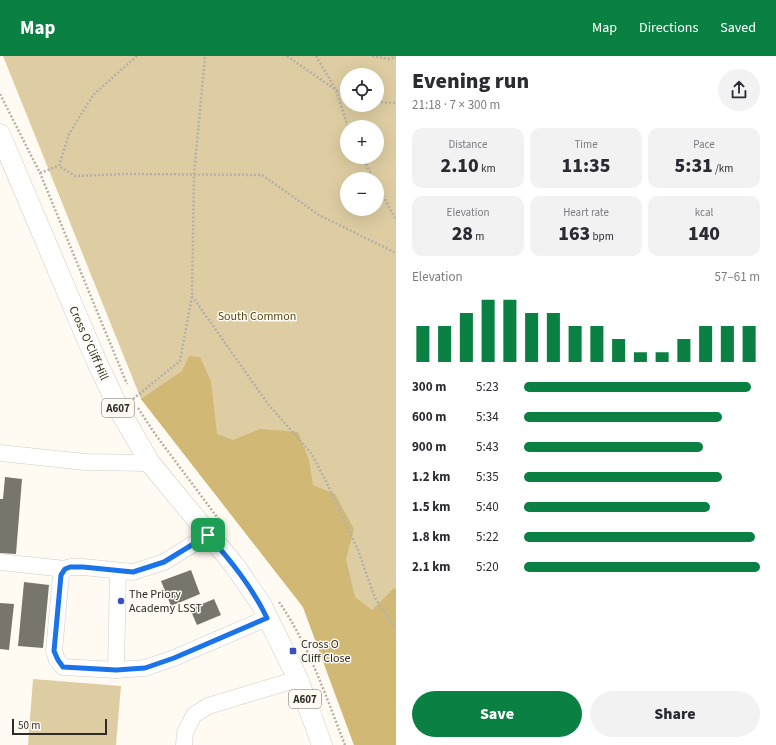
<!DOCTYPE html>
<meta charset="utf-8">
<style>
body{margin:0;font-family:"Source Sans 3",sans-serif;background:#f2f2f3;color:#2b2b33;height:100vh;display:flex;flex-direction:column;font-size:15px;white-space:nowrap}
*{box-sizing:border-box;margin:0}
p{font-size:13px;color:#7c7c81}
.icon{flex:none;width:22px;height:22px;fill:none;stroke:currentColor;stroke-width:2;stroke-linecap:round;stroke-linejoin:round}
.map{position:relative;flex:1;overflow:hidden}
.details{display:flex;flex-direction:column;background:#fff;width:380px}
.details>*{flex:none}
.fabs{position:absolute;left:340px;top:12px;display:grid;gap:8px}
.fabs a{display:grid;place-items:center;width:44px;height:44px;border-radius:50%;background:#fff;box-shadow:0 4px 16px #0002;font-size:20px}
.scale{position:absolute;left:12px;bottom:10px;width:95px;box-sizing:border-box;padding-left:4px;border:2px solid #2d2c28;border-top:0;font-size:11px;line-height:14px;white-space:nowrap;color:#2d2c28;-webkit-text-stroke:3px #fffbf2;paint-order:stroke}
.pin{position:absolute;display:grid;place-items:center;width:34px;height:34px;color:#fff;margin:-17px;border-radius:8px;box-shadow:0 2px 6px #0006}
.round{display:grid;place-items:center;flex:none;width:42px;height:42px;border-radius:21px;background:#f2f2f3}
.head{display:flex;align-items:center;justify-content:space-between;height:68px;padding:0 16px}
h1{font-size:22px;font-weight:800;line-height:30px}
.figures{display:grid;grid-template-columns:repeat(3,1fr);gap:6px;height:68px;padding:4px 16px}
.figures div{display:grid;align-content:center;border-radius:10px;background:#f2f2f3;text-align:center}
.figures b{font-size:20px;font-weight:800}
.figures small{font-size:11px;font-weight:400}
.figures p{font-size:11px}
.chart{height:112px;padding:8px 16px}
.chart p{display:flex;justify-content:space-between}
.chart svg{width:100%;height:72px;margin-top:4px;stroke:#0b8043;stroke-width:6}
.primary-button{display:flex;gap:8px;margin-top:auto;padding:8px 16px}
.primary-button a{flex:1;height:46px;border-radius:24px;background:#0b8043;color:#fff;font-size:16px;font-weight:800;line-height:46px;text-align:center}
.primary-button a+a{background:#f2f2f3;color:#2b2b33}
ul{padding:0 16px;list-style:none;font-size:13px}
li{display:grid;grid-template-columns:64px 48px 1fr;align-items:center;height:30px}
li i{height:10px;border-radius:5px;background:#0b8043}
header{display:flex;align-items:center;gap:24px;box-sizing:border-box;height:56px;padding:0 20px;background:#0b8043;color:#fff}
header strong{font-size:19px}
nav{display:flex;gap:22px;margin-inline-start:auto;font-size:14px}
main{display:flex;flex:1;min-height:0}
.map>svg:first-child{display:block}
</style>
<header>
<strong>Map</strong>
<nav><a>Map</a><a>Directions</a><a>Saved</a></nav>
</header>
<main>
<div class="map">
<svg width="396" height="689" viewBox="0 0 396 689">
<rect width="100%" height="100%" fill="#fffbf2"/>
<g fill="#decda2" fill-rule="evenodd">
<path d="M3 0H396V689H354L303 551 141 343ZM347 19H377V49H347ZM347 71H377V101H347ZM347 123H377V153H347Z"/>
<polygon points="33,623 121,630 116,689 28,689"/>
</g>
<polygon fill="#d1b874" points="189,300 200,301 211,325 217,378 233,384 260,373 298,376 309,404 313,429 335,438 354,473 346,503 355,541 372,554 394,532 396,533 396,689 354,689 303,551 141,343 182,315"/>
<g fill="#78756c">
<polygon points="5,421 22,423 16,498 0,497 0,443 3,443"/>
<polygon points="191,514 200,538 171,550 161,525"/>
<polygon points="24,526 49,529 43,592 18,590"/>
<polygon points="214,543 221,559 197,569 190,553"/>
<polygon points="0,547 14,548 9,594 0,593"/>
</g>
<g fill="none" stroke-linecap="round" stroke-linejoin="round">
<defs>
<g id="minor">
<polyline points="0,397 85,406 150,407"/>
<polyline points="208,479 164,506 133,516 83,511 70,511 65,513 61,519 54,595 57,604 63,611 116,614 145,612 174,602 267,562"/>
<polyline points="0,506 65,513"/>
<polyline points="116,614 118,515"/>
<polyline points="184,689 185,677 194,659 208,650 298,623"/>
</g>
<polyline id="major" points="0,78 95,302 121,357 150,407 235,510 261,548 298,623 322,689"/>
</defs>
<use href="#minor" stroke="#d0ccc3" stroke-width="17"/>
<use href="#major" stroke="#d0ccc3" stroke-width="21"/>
<g stroke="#b4b1aa" stroke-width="2.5" stroke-dasharray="2 2" stroke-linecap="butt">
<polyline points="137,0 93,39 69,78 59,110 75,120 127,118 262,119 319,159 396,197"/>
<polyline points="287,0 336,34 347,40"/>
<polyline points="316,0 336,34 348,71"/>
<polyline points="372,0 389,3 396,1"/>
<polyline points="0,38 40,117 127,328"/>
<polyline points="377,46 396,47"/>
<polyline points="362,101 374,123"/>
<polyline points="40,117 58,110"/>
<polyline points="377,129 396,164"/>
<polyline points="192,240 268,348 311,397 326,425 358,494 375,542 396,573"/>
<polyline points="133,343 180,305 192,240 194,119 205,0"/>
<polyline points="138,352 155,378 220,465"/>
<path d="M279 546C309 589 326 641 345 689"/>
</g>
<use href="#minor" stroke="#fff" stroke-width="16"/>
<use href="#major" stroke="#fff" stroke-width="20"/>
</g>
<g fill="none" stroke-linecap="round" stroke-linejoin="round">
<defs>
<path id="route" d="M208 479C231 505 252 531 267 562L174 602 145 612 116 614 63 611 58 604 54 595 61 519 65 513 70 511H83L133 516 164 506Z"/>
</defs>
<use href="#route" stroke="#fff" stroke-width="8"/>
<use href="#route" stroke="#1a73e8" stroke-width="5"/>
</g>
<g fill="#3950c2" stroke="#fffbf2" stroke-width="1.5">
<circle cx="121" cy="545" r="4"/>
<rect x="289" y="591" width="8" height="8" rx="2"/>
</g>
<g text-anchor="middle" stroke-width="3" stroke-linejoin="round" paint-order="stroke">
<g fill="#fffbf2" stroke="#6c6a65" stroke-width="1">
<rect x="102" y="343" width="32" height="18" rx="3"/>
<rect x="289" y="634" width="32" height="18" rx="3"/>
</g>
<g font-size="11" font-weight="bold" fill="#2d2c28">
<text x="118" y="356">A607</text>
<text x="305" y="647">A607</text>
</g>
<g font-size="12" fill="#5b4915" stroke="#fffbf2">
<text x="257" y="264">South Common</text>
</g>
<g font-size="12" fill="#2d2c28" stroke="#fffbf2">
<text transform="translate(89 287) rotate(66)" y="4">Cross O'Cliff Hill</text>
</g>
<g font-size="12" fill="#2d2c28" stroke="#fffbf2" text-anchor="start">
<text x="129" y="542">The Priory<tspan x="129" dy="14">Academy LSST</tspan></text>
<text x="301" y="592">Cross O<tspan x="301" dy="14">Cliff Close</tspan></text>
</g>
</g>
</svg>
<div class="fabs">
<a><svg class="icon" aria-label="locate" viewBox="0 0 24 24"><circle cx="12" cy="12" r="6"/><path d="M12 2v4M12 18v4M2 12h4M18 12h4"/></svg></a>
<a>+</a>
<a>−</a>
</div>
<div class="scale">50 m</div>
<div class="pin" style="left:208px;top:479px;background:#1e9e55"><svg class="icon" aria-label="arrive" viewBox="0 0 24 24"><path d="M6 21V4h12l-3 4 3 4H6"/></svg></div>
</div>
<section class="details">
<div class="head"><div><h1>Evening run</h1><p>21:18 · 7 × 300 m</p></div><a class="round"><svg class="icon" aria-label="share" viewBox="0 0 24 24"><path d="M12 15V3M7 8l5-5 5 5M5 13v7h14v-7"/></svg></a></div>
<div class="figures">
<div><p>Distance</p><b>2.10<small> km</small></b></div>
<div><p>Time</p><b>11:35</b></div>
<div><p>Pace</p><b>5:31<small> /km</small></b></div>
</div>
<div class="figures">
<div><p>Elevation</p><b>28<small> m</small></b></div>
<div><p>Heart rate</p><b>163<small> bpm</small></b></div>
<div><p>kcal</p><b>140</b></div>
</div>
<div class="chart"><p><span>Elevation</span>57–61 m</p>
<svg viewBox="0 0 160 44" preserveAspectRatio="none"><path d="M5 44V22M15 44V22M25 44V14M35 44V6M45 44V6M55 44V14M65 44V14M75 44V22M85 44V22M95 44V30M105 44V38M115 44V38M125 44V30M135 44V22M145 44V22M155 44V22"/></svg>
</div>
<ul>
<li><b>300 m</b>5:23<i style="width:96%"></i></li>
<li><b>600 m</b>5:34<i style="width:84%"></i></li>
<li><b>900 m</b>5:43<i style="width:76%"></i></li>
<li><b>1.2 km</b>5:35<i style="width:84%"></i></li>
<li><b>1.5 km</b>5:40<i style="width:79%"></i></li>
<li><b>1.8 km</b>5:22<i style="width:98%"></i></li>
<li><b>2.1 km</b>5:20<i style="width:100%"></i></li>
</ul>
<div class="primary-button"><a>Save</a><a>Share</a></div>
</section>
</main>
